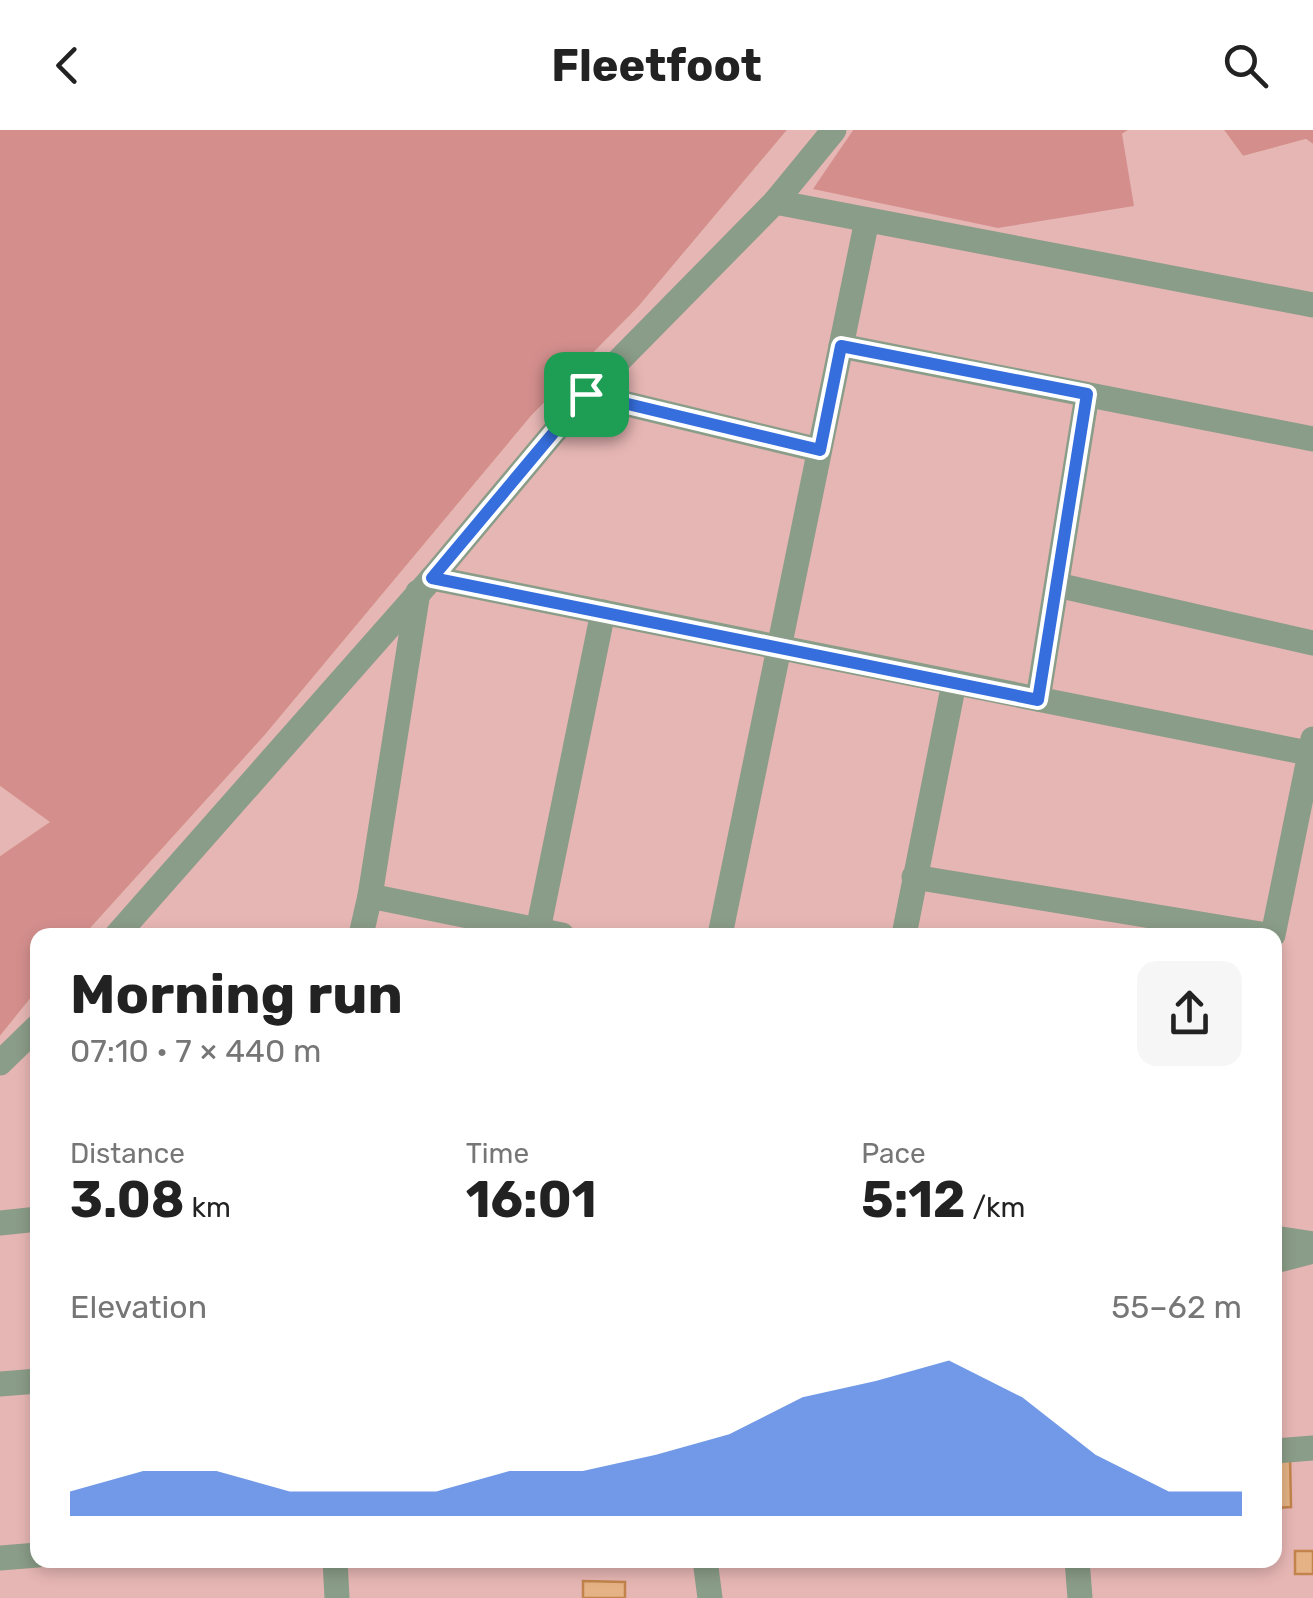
<!DOCTYPE html>
<meta charset="utf-8">
<style>
body{margin:0;font-family:Rubik,sans-serif;background:#f6f6f6;color:#222;height:100vh;display:flex;flex-direction:column;font-size:38px;white-space:nowrap}
*{box-sizing:border-box;margin:0}
p{font-size:32px;color:#767676}
.icon{flex:none;width:55px;height:55px;fill:none;stroke:currentColor;stroke-width:2;stroke-linecap:round;stroke-linejoin:round}
.map{position:relative;flex:1;overflow:hidden}
.drawer{position:absolute;left:30px;top:798px;width:1252px;height:640px;display:flex;flex-direction:column;background:#fff;border-radius:20px;box-shadow:0 5px 15px #0003}
.drawer>*{flex:none}
.pin{position:absolute;display:grid;place-items:center;width:85px;height:85px;color:#fff;margin:-42px;border-radius:20px;box-shadow:0 5px 15px #0006}
.round{display:grid;place-items:center;flex:none;width:105px;height:105px;border-radius:20px;background:#f6f6f6}
.head{display:flex;align-items:center;justify-content:space-between;height:170px;padding:0 40px}
h1{font-size:55px;font-weight:700;line-height:75px}
.stats{display:grid;grid-template-columns:repeat(3,1fr);gap:15px;height:170px;padding:10px 40px}
.stats div{display:grid;align-content:center}
.stats b{font-size:50px;font-weight:700}
.stats small{font-size:28px;font-weight:400}
.stats p{font-size:28px}
.chart{height:280px;padding:20px 40px}
.chart p{display:flex;justify-content:space-between}
.chart svg{width:100%;height:180px;margin-top:10px;fill:#366fdd;opacity:.7}
header{display:flex;justify-content:space-between;align-items:center;height:130px;padding:0 40px;background:#fff;font-size:45px;font-weight:700}
.map>svg:first-child{display:block}
</style>
<header><svg class="icon" aria-label="back" viewBox="0 0 24 24"><path d="M15 5l-7 7 7 7"/></svg>Fleetfoot<svg class="icon" aria-label="search" viewBox="0 0 24 24"><circle cx="10" cy="10" r="6"/><path d="M15 15l6 6"/></svg></header>
<div class="map">
<svg width="1313" height="1468" viewBox="0 0 1313 1468">
<rect width="100%" height="100%" fill="#f9e8cb"/>
<g fill="#e6b6b4">
<polygon points="787,0 853,0 814,59 1122,4 1128,0 1224,0 1243,26 1306,9 1313,14 1313,1468 0,1468 0,906 37,860 38,1430 1275,1430 1275,805 84,805 264,606 531,286 638,177"/>
<polygon points="0,656 51,692 0,726"/>
</g>
<g fill="#d48f8d">
<polygon points="0,0 787,0 638,177 531,286 264,606 84,805 38,805 37,860 0,906 0,726 50,692 0,656"/>
<polygon points="853,0 1128,0 1122,4 1134,76 998,98 813,59"/>
<polygon points="1224,0 1313,0 1313,14 1306,9 1243,26"/>
</g>
<g fill="#e5b285" stroke="#c2844b" stroke-width="2.5">
<polygon points="1290,1326 1291,1377 1275,1378 1275,1327"/>
<rect x="1295" y="1421" width="18" height="23"/>
<polygon points="583,1451 625,1452 625,1468 583,1468"/>
</g>
<g fill="none" stroke-linecap="round" stroke-linejoin="round">
<g stroke="#8a9d88" stroke-width="25">
<polyline points="775,72 1313,175"/>
<polyline points="841,216 1313,309"/>
<polyline points="586,264 819,320"/>
<polyline points="432,448 1313,624"/>
<polyline points="1057,455 1313,513"/>
<polyline points="1038,569 1087,265"/>
<polyline points="914,747 1267,805"/>
<polyline points="370,766 562,805"/>
<polyline points="538,800 603,482"/>
<polyline points="117,805 432,448 586,264 775,72 834,0"/>
<polyline points="361,805 370,766 418,462"/>
<polyline points="720,805 867,90"/>
<polyline points="904,805 954,553"/>
<polyline points="1273,805 1313,609"/>
<polyline points="0,933 38,896"/>
<polyline points="0,1093 38,1089"/>
<polyline points="1275,1108 1313,1114"/>
<polyline points="1275,1131 1313,1121"/>
<polyline points="0,1254 38,1251"/>
<polyline points="1275,1321 1313,1318"/>
<polyline points="0,1428 38,1425"/>
<polyline points="335,1430 337,1468"/>
<polyline points="705,1430 710,1468"/>
<polyline points="1077,1430 1080,1468"/>
</g>
</g>
<g fill="none" stroke-linecap="round" stroke-linejoin="round">
<defs>
<polygon id="route" points="841,216 1087,264 1038,570 432,448 586,264 820,320"/>
</defs>
<use href="#route" stroke="#fff" stroke-width="20"/>
<use href="#route" stroke="#366fdd" stroke-width="12"/>
</g>
</svg>
<div class="pin" style="left:586px;top:264px;background:#1e9e55"><svg class="icon" aria-label="arrive" viewBox="0 0 24 24"><path d="M6 21V4h12l-3 4 3 4H6"/></svg></div>
<section class="drawer">
<div class="head"><div><h1>Morning run</h1><p>07:10 · 7 × 440 m</p></div><a class="round"><svg class="icon" aria-label="share" viewBox="0 0 24 24"><path d="M12 15V3M7 8l5-5 5 5M5 13v7h14v-7"/></svg></a></div>
<div class="stats">
<div><p>Distance</p><b>3.08<small> km</small></b></div>
<div><p>Time</p><b>16:01</b></div>
<div><p>Pace</p><b>5:12<small> /km</small></b></div>
</div>
<div class="chart"><p><span>Elevation</span>55–62 m</p>
<svg viewBox="0 0 160 44" preserveAspectRatio="none"><path d="M0 44V38L10 33L20 33L30 38L40 38L50 38L60 33L70 33L80 29L90 24L100 15L110 11L120 6L130 15L140 29L150 38L160 38V44z"/></svg>
</div>
</section>
</div>
